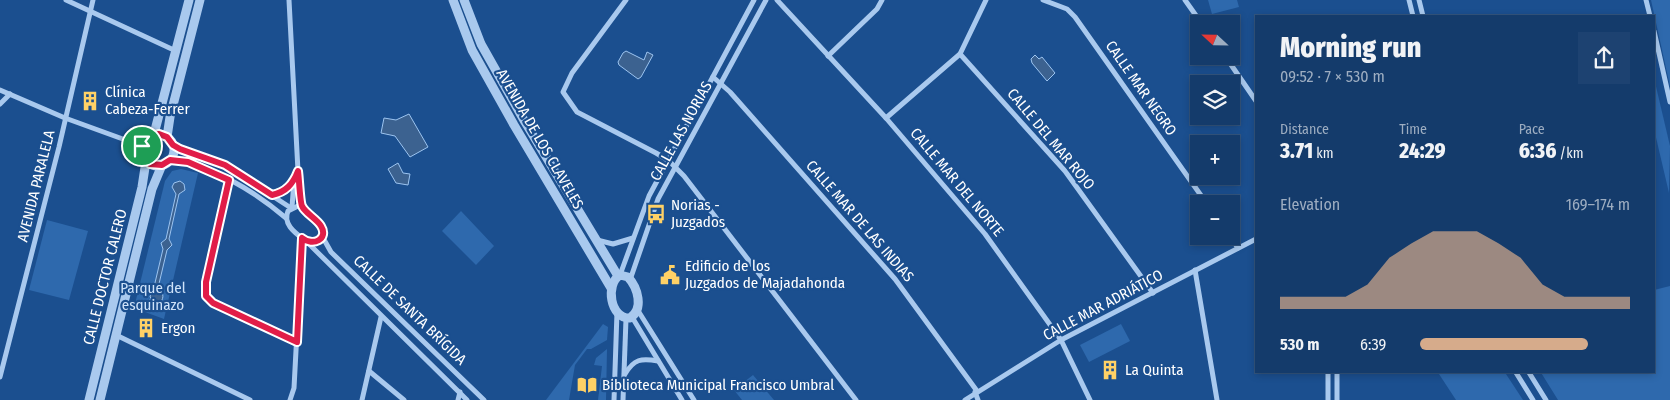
<!DOCTYPE html>
<meta charset="utf-8">
<style>
body{margin:0;font-family:"Fira Sans Condensed",sans-serif;background:#1d4271;color:#f1f3f6;height:100vh;display:flex;flex-direction:column;font-size:19px;white-space:nowrap}
*{box-sizing:border-box;margin:0}
p{font-size:16px;color:#9dadc1}
.icon{flex:none;width:28px;height:28px;fill:none;stroke:currentColor;stroke-width:2;stroke-linecap:round;stroke-linejoin:round}
.map{position:relative;flex:1;overflow:hidden}
.sheet{position:absolute;left:1255px;top:15px;width:400px;height:358px;display:flex;flex-direction:column;background:#143b6b;border-radius:0px;box-shadow:0 2px 8px #0003,0 0 0 1px #33557e}
.sheet>*{flex:none}
.needle{width:32px;rotate:292deg}
.tools{position:absolute;left:1190px;top:15px;display:grid;gap:10px}
.tools a{display:grid;place-items:center;width:50px;height:50px;border-radius:0px;background:#143b6b;box-shadow:0 2px 8px #0003,0 0 0 1px #33557e;font-size:25px}
.pin{position:absolute;display:grid;place-items:center;width:42px;height:42px;color:#fff;margin:-21px;border:2px solid #fff;border-radius:50%;box-shadow:0 1px 5px #0007}
.round{display:grid;place-items:center;flex:none;width:52px;height:52px;border-radius:0px;background:#1d4271}
.overview{display:flex;align-items:center;justify-content:space-between;height:85px;padding:0 25px}
h1{font-size:28px;font-weight:800;line-height:38px}
.figures{display:grid;grid-template-columns:repeat(3,1fr);gap:8px;height:85px;padding:5px 25px}
.figures div{display:grid;align-content:center}
.figures b{font-size:21px;font-weight:800}
.figures small{font-size:14px;font-weight:400}
.figures p{font-size:14px}
.chart{height:140px;padding:10px 25px}
.chart p{display:flex;justify-content:space-between}
.chart svg{width:100%;height:90px;margin-top:5px;fill:#d6ab8b;opacity:.7}
ul{padding:0 25px;list-style:none;font-size:16px}
li{display:grid;grid-template-columns:80px 60px 1fr;align-items:center;height:38px}
li i{height:12px;border-radius:6px;background:#d6ab8b}
.map>svg:first-child{display:block}
</style>
<div class="map">
<svg width="1670" height="400" viewBox="0 0 1670 400">
<rect width="100%" height="100%" fill="#1b4f8f"/>
<g fill="#2e69ad">
<polygon points="1208,0 1237,0 1239,7 1212,14"/>
<polygon points="1651,0 1670,0 1670,86"/>
<polygon points="1654,78 1670,146 1669,193 1654,129"/>
<polygon points="181,169 198,173 164,319 134,308 165,181 172,171"/>
<polygon points="461,211 494,246 476,265 442,231"/>
<polygon points="47,220 88,231 69,300 29,290"/>
<polygon points="1670,286 1670,400 1558,400 1540,371 1654,371 1654,290"/>
<polygon points="603,324 608,327 607,340 591,349 587,349 575,365 569,400 546,400"/>
<polygon points="1121,324 1130,341 1089,362 1080,345"/>
<polygon points="607,349 606,400 598,400 602,366 594,365 596,358"/>
<polygon points="1437,371 1504,371 1523,400 1456,400"/>
<polygon points="753,375 774,400 742,400 734,390"/>
</g>
<g fill="#3c6290" stroke="#9cc4f0">
<polygon points="626,51 644,60 647,52 653,55 641,77 638,79 619,65 618,62 623,53"/>
<polygon points="1035,55 1039,59 1042,57 1055,73 1047,81 1032,63 1031,59"/>
<polygon points="409,114 428,147 410,157 395,136 381,133 384,118 396,120"/>
<polygon points="398,163 403,173 410,174 408,185 396,183 388,169"/>
<path d="M180 181 184 184 185 190 179 194 169 239 172 245 167 250 158 288C163 292 165 297 160 303L152 305 147 302 151 299 150 296 153 293 150 289 154 287 163 249 161 243 166 239 176 194 172 187 174 183Z"/>
</g>
<g fill="none" stroke-linecap="round" stroke-linejoin="round">
<g stroke="#a9c9ee" stroke-width="5">
<polyline points="66,0 176,51"/>
<polyline points="289,0 298,171 302,207"/>
<polyline points="626,0 572,73 563,92 577,112 656,153 668,160 684,176 856,400"/>
<polyline points="777,0 886,118 985,234 1061,340 1090,400"/>
<polyline points="1043,0 1067,9 1075,17 1207,204"/>
<polyline points="1185,0 1202,24"/>
<polyline points="1409,0 1413,16"/>
<polyline points="1419,0 1423,16"/>
<polyline points="1646,0 1650,16"/>
<polyline points="1654,31 1670,102"/>
<polyline points="960,54 1065,171 1153,293"/>
<polyline points="828,56 877,9 882,0"/>
<polyline points="1225,56 1256,101"/>
<polyline points="713,77 730,92 895,279 977,391"/>
<polyline points="0,90 65,118 142,146"/>
<polyline points="0,104 10,94"/>
<polyline points="886,118 960,54 986,0"/>
<polyline points="173,145 225,165 291,208"/>
<path d="M170 160C212 165 254 191 286 218"/>
<polyline points="229,180 206,282 206,296 213,303 297,341"/>
<polyline points="272,195 286,190 294,181"/>
<path d="M298 206C309 209 324 224 322 236L318 241 307 242C297 234 282 225 288 211Z"/>
<polyline points="292,207 294,181 297,171"/>
<polyline points="322,236 331,252 484,400"/>
<polyline points="1230,236 1238,248"/>
<polyline points="597,240 613,244 633,238"/>
<polyline points="307,242 467,400"/>
<polyline points="1195,270 1217,400"/>
<polyline points="620,275 649,196 754,0"/>
<polyline points="630,280 658,199 766,0"/>
<polyline points="637,309 694,400"/>
<polyline points="632,317 682,400"/>
<polyline points="116,335 250,400"/>
<polyline points="369,371 404,400"/>
<polyline points="1328,371 1328,400"/>
<polyline points="1337,371 1337,400"/>
<polyline points="1515,371 1533,400"/>
<polyline points="1528,371 1546,400"/>
<path d="M625 374C634 359 641 358 658 361"/>
<polyline points="0,377 59,147 93,0"/>
<polyline points="975,392 978,400"/>
<polyline points="290,400 294,388 302,238"/>
<polyline points="362,400 381,317"/>
<polyline points="458,400 460,392"/>
<polyline points="614,400 617,312"/>
<polyline points="623,400 626,319"/>
<polyline points="965,400 1061,340 1256,239"/>
</g>
<g stroke="#a9c9ee" stroke-width="9">
<polyline points="453,0 472,50 514,125 611,288"/>
<polyline points="464,0 481,44 525,122 618,276"/>
<polyline points="154,134 189,0"/>
<circle cx="158" cy="150" r="16"/>
<polyline points="167,137 170,117 200,0"/>
<path d="M620 275 628 277C638 288 644 309 630 318 610 319 605 284 620 275Z"/>
<polyline points="89,400 142,187 146,161"/>
<polyline points="100,400 152,189 162,165"/>
</g>
</g>
<g fill="none" stroke-linecap="round" stroke-linejoin="round">
<defs>
<path id="route" d="M159 134 167 137 173 145 180 149 225 165 272 195C286 192 293 184 298 171 299 178 300 202 302 206 305 213 317 219 321 226 329 239 313 247 302 238L297 342 213 303 206 296V282L229 180 188 162 170 160 162 165 150 164 144 157 142 146 150 136Z"/>
</defs>
<use href="#route" stroke="#fff" stroke-width="10"/>
<use href="#route" stroke="#e11d48" stroke-width="6"/>
</g>
<defs>
<symbol id="building-bare" viewBox="-9 -9 18 18"><path d="M-4-6H4V6H1V3H-1V6H-4ZM-2.5-4.3h1.7v1.8h-1.7ZM.8-4.3h1.7v1.8H.8ZM-2.5-1h1.7V.8h-1.7ZM.8-1h1.7V.8H.8Z" fill="#ffd166" stroke="#1b4f8f" stroke-width="2.5" paint-order="stroke"/></symbol>
<symbol id="bus-bare" viewBox="-9 -9 18 18"><path d="M-5-6H5V4H4V6H2V4H-2V6H-4V4H-5ZM-3.5-4V0h7V-4ZM-3.5 1.2v1.5H-2V1.2ZM2 1.2v1.5H3.5V1.2Z" fill="#ffd166" stroke="#1b4f8f" stroke-width="2.5" paint-order="stroke"/></symbol>
<symbol id="civic-bare" viewBox="-9 -9 18 18"><path d="M-.6-6.5H3V-4.5H.6V-3L4-1V1h2V6H-6V1h2V-1L-.6-3ZM-1.2 2.5V6h2.4V2.5Z" fill="#ffd166" stroke="#1b4f8f" stroke-width="2.5" paint-order="stroke"/></symbol>
<symbol id="library-bare" viewBox="-9 -9 18 18"><path d="M-6-4Q-3-5.5-.7-3.5V5Q-3 3-6 4ZM6-4Q3-5.5 .7-3.5V5Q3 3 6 4Z" fill="#ffd166" stroke="#1b4f8f" stroke-width="2.5" paint-order="stroke"/></symbol>
</defs>
<g fill-rule="evenodd">
<use href="#building-bare" x="76" y="87" width="28" height="28"/>
<use href="#bus-bare" x="642" y="200" width="28" height="28"/>
<use href="#civic-bare" x="656" y="261" width="28" height="28"/>
<use href="#building-bare" x="132" y="314" width="28" height="28"/>
<use href="#building-bare" x="1096" y="356" width="28" height="28"/>
<use href="#library-bare" x="573" y="371" width="28" height="28"/>
</g>
<g text-anchor="middle" stroke-width="4.5" stroke-linejoin="round" paint-order="stroke">
<g font-size="15" fill="#fff" stroke="#1b4f8f">
<text transform="translate(1141 88) rotate(55)" y="5">CALLE MAR NEGRO</text>
<text transform="translate(681 131) rotate(-61)" y="5">CALLE LAS NORIAS</text>
<text transform="translate(540 139) rotate(60)" y="5">AVENIDA DE LOS CLAVELES</text>
<text transform="translate(1051 139) rotate(50)" y="5">CALLE DEL MAR ROJO</text>
<text transform="translate(957 182) rotate(50)" y="5">CALLE MAR DEL NORTE</text>
<text transform="translate(36 186) rotate(-76)" y="5">AVENIDA PARALELA</text>
<text transform="translate(860 221) rotate(49)" y="5">CALLE MAR DE LAS INDIAS</text>
<text transform="translate(105 277) rotate(-76)" y="5">CALLE DOCTOR CALERO</text>
<text transform="translate(1103 305) rotate(-28)" y="5">CALLE MAR ADRIÁTICO</text>
<text transform="translate(410 310) rotate(44)" y="5">CALLE DE SANTA BRÍGIDA</text>
</g>
<g font-size="15" fill="#fff" stroke="#1b4f8f" text-anchor="start">
<text x="105" y="97">Clínica<tspan x="105" dy="17">Cabeza-Ferrer</tspan></text>
<text x="671" y="210">Norias -<tspan x="671" dy="17">Juzgados</tspan></text>
<text x="685" y="271">Edificio de los<tspan x="685" dy="17">Juzgados de Majadahonda</tspan></text>
<text x="161" y="333">Ergon</text>
<text x="1125" y="375">La Quinta</text>
<text x="602" y="390">Biblioteca Municipal Francisco Umbral</text>
</g>
<g font-size="15" fill="#cfe3fa" stroke="#1b4f8f">
<text x="153" y="293">Parque del<tspan x="153" dy="17">esquinazo</tspan></text>
</g>
</g>
</svg>
<div class="tools">
<a><svg class="needle" viewBox="-14 -14 28 28"><path d="M0-13l5 13h-10z" fill="#e53935"/><path d="M0 13l5-13h-10z" fill="#9dadc1"/></svg></a>
<a><svg class="icon" aria-label="layers" viewBox="0 0 24 24"><path d="M12 4l9 5-9 5-9-5zM3 14l9 5 9-5"/></svg></a>
<a>+</a>
<a>−</a>
</div>
<div class="pin" style="left:142px;top:146px;background:#1e9e55"><svg class="icon" aria-label="arrive" viewBox="0 0 24 24"><path d="M6 21V4h12l-3 4 3 4H6"/></svg></div>
<section class="sheet">
<div class="overview"><div><h1>Morning run</h1><p>09:52 · 7 × 530 m</p></div><a class="round"><svg class="icon" aria-label="share" viewBox="0 0 24 24"><path d="M12 15V3M7 8l5-5 5 5M5 13v7h14v-7"/></svg></a></div>
<div class="figures">
<div><p>Distance</p><b>3.71<small> km</small></b></div>
<div><p>Time</p><b>24:29</b></div>
<div><p>Pace</p><b>6:36<small> /km</small></b></div>
</div>
<div class="chart"><p><span>Elevation</span>169–174 m</p>
<svg viewBox="0 0 160 44" preserveAspectRatio="none"><path d="M0 44V38L10 38L20 38L30 38L40 32L50 19L60 12L70 6L80 6L90 6L100 12L110 19L120 32L130 38L140 38L150 38L160 38V44z"/></svg>
</div>
<ul>
<li><b>530 m</b>6:39<i style="width:80%"></i></li>
</ul>
</section>
</div>
